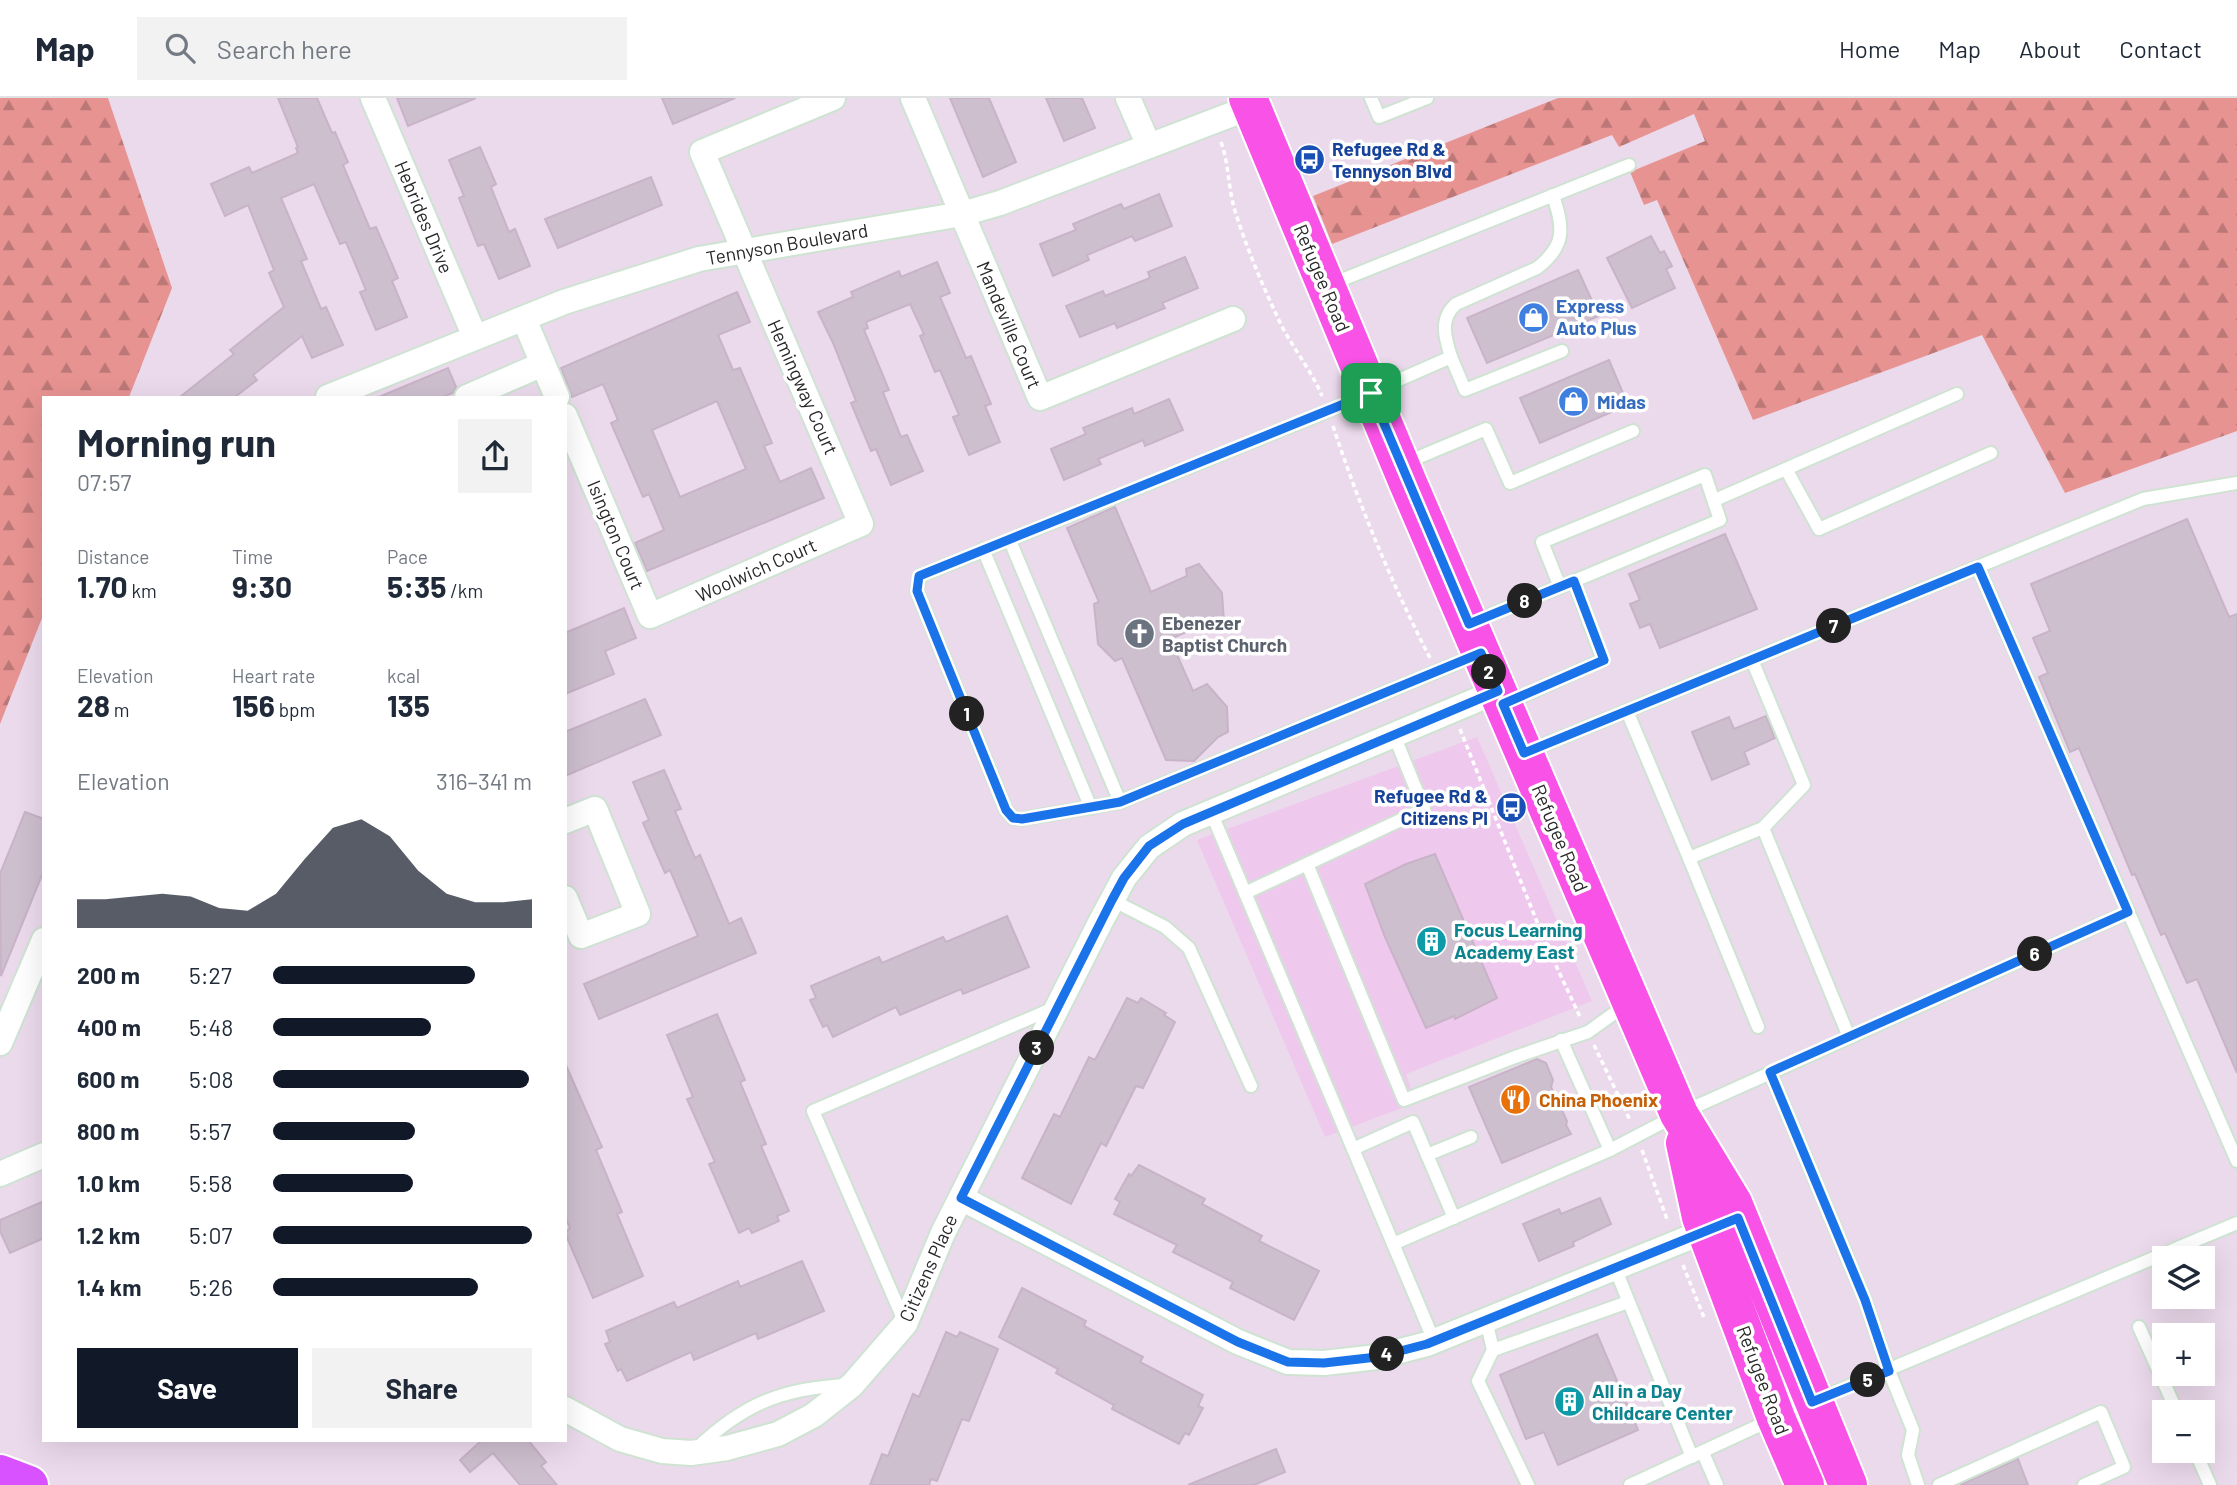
<!DOCTYPE html>
<meta charset="utf-8">
<style>
body{margin:0;font-family:Barlow,sans-serif;background:#f2f2f3;color:#1f2937;height:100vh;display:flex;flex-direction:column;font-size:26px;white-space:nowrap}
*{box-sizing:border-box;margin:0}
p{font-size:23px;color:#747a83}
.icon{flex:none;width:38px;height:38px;fill:none;stroke:currentColor;stroke-width:2;stroke-linecap:round;stroke-linejoin:round}
.map{position:relative;flex:1;overflow:hidden}
.drawer{position:absolute;left:42px;top:298px;width:525px;height:1046px;display:flex;flex-direction:column;background:#fff;border-radius:0px;box-shadow:0 7px 28px #0002}
.drawer>*{flex:none}
.controls{position:absolute;left:2152px;top:1148px;display:grid;gap:14px}
.controls a{display:grid;place-items:center;width:63px;height:63px;border-radius:0px;background:#fff;box-shadow:0 7px 28px #0002;font-size:35px}
.pin{position:absolute;display:grid;place-items:center;width:60px;height:60px;color:#fff;margin:-30px;border-radius:14px;box-shadow:0 4px 10px #0006}
.km{position:absolute;width:35px;height:35px;margin:-18px;border-radius:50%;background:#222;color:#fff;font-size:19px;line-height:35px;text-align:center}
.round{display:grid;place-items:center;flex:none;width:74px;height:74px;border-radius:0px;background:#f2f2f3}
.headline{display:flex;align-items:center;justify-content:space-between;height:119px;padding:0 35px}
h1{font-size:38px;font-weight:700;line-height:52px}
.metrics{display:grid;grid-template-columns:repeat(3,1fr);gap:10px;height:119px;padding:7px 35px}
.metrics div{display:grid;align-content:center}
.metrics b{font-size:30px;font-weight:700}
.metrics small{font-size:19px;font-weight:400}
.metrics p{font-size:19px}
.chart{height:196px;padding:14px 35px}
.chart p{display:flex;justify-content:space-between}
.chart svg{width:100%;height:126px;margin-top:7px;fill:#111827;opacity:.7}
.button{display:flex;gap:14px;margin-top:auto;padding:14px 35px}
.button a{flex:1;height:80px;border-radius:0px;background:#111827;color:#fff;font-size:28px;font-weight:700;line-height:80px;text-align:center}
.button a+a{background:#f2f2f3;color:#1f2937}
ul{padding:0 35px;list-style:none;font-size:23px}
li{display:grid;grid-template-columns:112px 84px 1fr;align-items:center;height:52px}
li i{height:18px;border-radius:9px;background:#111827}
header{display:flex;align-items:center;gap:42px;box-sizing:border-box;height:98px;padding:0 35px;background:#fff;border-bottom:2px solid #e0e1e3}
header strong{font-size:33px}
nav{display:flex;gap:38px;margin-inline-start:auto;font-size:24px}
.search{width:490px;height:63px;background:#f2f2f3;display:flex;align-items:center;gap:18px;box-sizing:border-box;padding:0 24px;border-radius:0px;color:#747a83;font-size:26px}
.map>svg:first-child{display:block}
</style>
<header>
<strong>Map</strong>
<div class="search"><svg class="icon" aria-label="search" viewBox="0 0 24 24"><circle cx="10" cy="10" r="6"/><path d="M15 15l6 6"/></svg>Search here</div>
<nav><a>Home</a><a>Map</a><a>About</a><a>Contact</a></nav>
</header>
<div class="map">
<svg width="2237" height="1387" viewBox="0 0 2237 1387">
<defs>
<pattern id="forest-firs" width="22" height="20" patternUnits="userSpaceOnUse" patternTransform="scale(1.75)"><rect width="22" height="20" fill="#e79392"/><path d="M5 1l3.5 6h-7zM16 11l3.5 6h-7z" fill="#bb7877"/></pattern>
</defs>
<rect width="100%" height="100%" fill="#ebdaec"/>
<polygon fill="#efc8ee" points="1477,639 1592,903 1406,976 1415,1005 1325,1039 1197,742"/>
<g fill="url(#forest-firs)">
<polygon points="0,0 108,0 172,190 129,299 44,299 44,515 0,626"/>
<polygon points="1558,0 2237,0 2237,333 2065,395 1982,237 1753,322 1657,102 1644,107 1630,74 1705,43 1694,16 1619,49 1612,37 1332,146 1313,98"/>
</g>
<g fill="#cebfce" stroke="#c8b3c8" stroke-width="2" fill-rule="evenodd">
<polygon points="278,0 317,0 332,35 335,34 348,64 343,67 370,131 376,129 398,180 392,183 407,219 376,232 360,194 366,192 346,144 340,146 314,86 281,100 307,161 301,163 321,211 326,209 343,247 312,260 302,238 253,277 257,282 235,299 180,299 234,256 230,252 284,209 269,175 274,172 248,107 225,118 211,86 249,69 252,75 298,55 296,50 298,49"/>
<polygon points="397,0 476,0 408,28"/>
<polygon points="662,0 735,0 673,26"/>
<polygon points="950,0 989,0 1016,64 983,79"/>
<polygon points="1046,0 1082,0 1095,30 1064,43"/>
<polygon points="480,49 496,86 491,89 509,134 515,131 530,168 499,181 484,146 478,148 459,100 464,98 449,62"/>
<polygon points="651,79 662,107 558,150 545,121"/>
<polygon points="1159,96 1172,128 1135,143 1132,138 1087,157 1089,162 1053,178 1040,146 1076,132 1073,126 1121,106 1124,111"/>
<polygon points="1651,138 1660,155 1664,153 1672,168 1666,171 1675,190 1632,210 1607,160"/>
<polygon points="1185,159 1198,190 1162,205 1165,210 1117,230 1115,225 1080,239 1066,208 1103,193 1105,198 1150,180 1148,174"/>
<polygon points="937,164 950,195 940,199 966,260 971,258 991,306 985,308 1000,344 969,357 953,319 959,317 940,272 935,274 920,238 924,236 910,206 866,224 868,230 864,232 889,292 883,294 901,339 907,337 923,373 891,387 876,351 871,353 851,305 856,303 833,245 818,214 853,199 851,194 899,173 901,179"/>
<polygon points="1578,172 1599,218 1487,265 1467,220"/>
<path d="M737 194 750 224 718 237 733 272 740 270 772 345 764 348 780 384 811 370 824 400 647 473 635 445 664 432 649 396 643 399 611 325 618 322 603 286 572 299 561 270ZM717 303 746 371 680 399 652 332Z"/>
<polygon points="1609,262 1628,307 1540,345 1520,300"/>
<polygon points="448,270 456,289 453,295 442,299 379,299"/>
<polygon points="1169,301 1183,332 1145,348 1143,342 1098,361 1101,366 1064,382 1051,351 1086,336 1083,330 1132,310 1134,316"/>
<polygon points="1115,409 1151,494 1187,478 1186,471 1199,466 1222,495 1224,524 1210,530 1207,525 1170,541 1193,593 1207,586 1227,609 1228,634 1218,639 1194,663 1166,662 1122,560 1115,563 1098,546 1094,506 1099,504 1067,430"/>
<polygon points="2187,421 2229,519 2237,516 2237,975 2197,881 2187,885 2165,835 2161,837 2135,776 2132,777 2079,650 2070,654 2039,579 2048,575 2033,540 2050,533 2031,486"/>
<polygon points="1725,436 1757,511 1660,550 1650,526 1640,530 1630,506 1640,502 1629,476"/>
<polygon points="624,510 636,540 605,553 614,576 565,596 565,535"/>
<polygon points="645,601 661,637 565,678 565,634"/>
<polygon points="1766,618 1775,640 1744,654 1749,666 1712,682 1692,634 1729,619 1734,631"/>
<polygon points="664,672 681,711 675,713 695,760 700,757 729,826 741,820 756,855 599,921 584,886 698,838 670,772 665,775 643,725 649,722 633,684"/>
<polygon points="25,714 44,721 44,772 1,878 0,776"/>
<polygon points="1435,756 1497,900 1455,921 1454,918 1426,930 1385,839 1365,786 1406,766"/>
<polygon points="1007,818 1029,869 963,896 961,891 900,917 896,909 833,939 827,927 823,929 810,902 816,900 811,888 879,859 882,865 943,839 946,844"/>
<polygon points="1127,900 1138,905 1141,900 1166,915 1164,917 1175,924 1143,990 1136,988 1106,1048 1101,1045 1071,1106 1022,1080 1054,1016 1060,1019 1089,959 1095,962"/>
<polygon points="717,916 745,982 740,984 766,1046 761,1048 789,1113 777,1118 779,1123 752,1135 749,1130 739,1135 709,1066 715,1064 687,1001 693,999 667,937"/>
<polygon points="1537,961 1546,965 1553,982 1551,989 1567,1023 1566,1027 1571,1036 1502,1065 1469,989"/>
<polygon points="565,965 602,1049 596,1052 622,1114 617,1116 643,1178 593,1200 565,1135 570,1130 565,1118"/>
<polygon points="1139,1067 1205,1101 1202,1106 1262,1138 1259,1143 1319,1173 1294,1222 1230,1190 1233,1184 1173,1154 1177,1147 1114,1116 1120,1104 1115,1101 1129,1076 1131,1078"/>
<polygon points="1600,1100 1611,1126 1573,1144 1574,1148 1539,1163 1523,1126 1559,1111 1561,1116"/>
<polygon points="44,1103 44,1140 10,1155 0,1133 0,1122"/>
<polygon points="802,1163 824,1213 758,1241 756,1235 694,1262 691,1254 627,1283 621,1271 618,1273 605,1246 610,1244 606,1233 674,1204 677,1210 738,1183 740,1189"/>
<polygon points="1022,1190 1086,1223 1084,1228 1143,1259 1140,1264 1203,1297 1198,1308 1203,1310 1189,1337 1185,1335 1179,1346 1112,1311 1114,1307 1056,1275 1058,1271 999,1239"/>
<polygon points="946,1234 957,1239 960,1234 998,1251 969,1323 962,1321 937,1383 931,1381 929,1387 870,1387 882,1356 888,1358 913,1296 919,1299"/>
<polygon points="1597,1236 1638,1332 1558,1367 1544,1334 1526,1341 1500,1277"/>
<polygon points="482,1342 528,1342 546,1364 541,1368 557,1387 520,1387 493,1355 470,1374 460,1362"/>
<polygon points="1276,1351 1285,1374 1254,1387 1188,1387"/>
<polygon points="2018,1361 2028,1387 1960,1387"/>
</g>
<g fill="none" stroke-linecap="round" stroke-linejoin="round">
<defs>
<g id="lane">
<polyline points="1371,0 1379,19 1427,0"/>
<polyline points="1329,187 1629,67"/>
<path d="M1451 259C1445 240 1439 221 1456 206L1537 170C1567 147 1563 129 1553 97"/>
<polyline points="1405,365 1486,331 1510,385 1633,333"/>
<polyline points="1786,371 1819,431 1991,355"/>
<polyline points="1715,402 1957,296"/>
<polyline points="1010,443 1120,704 1479,556"/>
<polyline points="983,451 1091,710"/>
<polyline points="1978,469 2237,1063"/>
<polyline points="1560,489 1542,444 1705,377 1720,422 1574,483"/>
<polyline points="1472,524 1574,483 1603,562 1507,605"/>
<polyline points="1752,562 1804,687 1763,730"/>
<polyline points="1627,613 1689,760 1763,730 1849,939"/>
<polyline points="1394,637 1424,711 1307,766 1404,1002 1515,959 1588,934 1627,906"/>
<polyline points="1529,653 2143,401 2237,385"/>
<polyline points="1120,704 1022,721 1013,720 1006,712 917,493 920,478 1328,313 1451,259 1465,292 1562,253"/>
<polyline points="1211,714 1434,1243"/>
<polyline points="1689,760 1758,929"/>
<polyline points="1245,795 1307,766"/>
<polyline points="1112,802 1165,829 1189,850 1251,988"/>
<polyline points="1561,942 1610,1052"/>
<polyline points="1770,974 1865,1202 1889,1273 1913,1332 1908,1357 1918,1387"/>
<polyline points="1353,1051 1413,1024 1454,1120"/>
<polyline points="1427,1057 1471,1039"/>
<polyline points="1393,1146 1610,1052 1679,1016 2128,814"/>
<polyline points="1615,1170 1692,1359"/>
<polyline points="1486,1222 1493,1252 1478,1283 1528,1387"/>
<polyline points="905,1225 813,1013 1054,910"/>
<polyline points="2139,1229 2177,1314"/>
<polyline points="1493,1252 1628,1204"/>
<polyline points="1816,1302 2237,1125"/>
<path d="M695 1352C743 1306 782 1290 848 1287"/>
<polyline points="2195,1353 2210,1387"/>
<polyline points="1703,1355 1717,1387"/>
<polyline points="1630,1387 1773,1321"/>
<polyline points="1939,1387 2101,1314 2124,1369 2084,1387"/>
</g>
<g id="street">
<polyline points="373,0 475,239"/>
<polyline points="913,0 1040,300 1233,221"/>
<polyline points="1128,0 1149,48"/>
<polyline points="524,221 557,299"/>
<polyline points="328,299 564,204 699,161 962,116 1000,105 1251,9"/>
<polyline points="467,299 543,266"/>
<polyline points="565,318 650,518 861,426 702,54 833,0"/>
<polyline points="565,723 595,711 638,816 581,838 565,800"/>
<polyline points="0,945 44,842"/>
<polyline points="0,1076 44,1057"/>
<polyline points="961,1100 1238,1244 1288,1264 1324,1265 1377,1259 1427,1246 1718,1128"/>
<polyline points="565,1311 620,1341 662,1353 691,1355 727,1350 778,1336 814,1317 852,1287 905,1226 943,1135 1100,825 1124,780 1149,749 1183,726 1498,593"/>
</g>
<g id="primary">
<polyline points="1248,0 1408,385 1665,983 1679,1016 1733,1105 1848,1387"/>
<polyline points="1685,1045 1701,1119 1776,1320 1805,1387"/>
</g>
<polyline id="highway" points="0,1376 29,1387"/>
</defs>
<use href="#lane" stroke="#cfe3d2" stroke-width="16"/>
<use href="#street" stroke="#cfe3d2" stroke-width="28"/>
<use href="#primary" stroke="#fff" stroke-width="42"/>
<use href="#highway" stroke="#fff" stroke-width="42"/>
<g stroke="#fff" stroke-width="3.5" stroke-dasharray="5 3.5" stroke-linecap="butt">
<path d="M1221 44C1229 66 1228 90 1235 113 1246 148 1261 184 1277 218 1289 246 1310 269 1322 298"/>
<path d="M1333 328C1359 407 1392 486 1430 560"/>
<polyline points="1460,631 1545,844 1581,921"/>
<polyline points="1594,947 1630,1022"/>
<polyline points="1642,1052 1668,1124"/>
<polyline points="1683,1167 1705,1222"/>
</g>
<use href="#lane" stroke="#fff" stroke-width="12"/>
<use href="#street" stroke="#fff" stroke-width="24"/>
<use href="#primary" stroke="#f952e6" stroke-width="38"/>
<use href="#highway" stroke="#d952ff" stroke-width="38"/>
</g>
<g fill="none" stroke-linecap="round" stroke-linejoin="round">
<defs>
<polygon id="route" points="1371,295 1469,526 1574,483 1604,562 1503,606 1524,655 1978,469 2128,814 1770,974 1865,1202 1889,1273 1812,1304 1738,1120 1427,1246 1377,1259 1324,1265 1288,1264 1238,1244 961,1100 1112,802 1124,780 1149,748 1183,726 1498,593 1481,555 1120,704 1022,721 1013,720 1006,712 917,493 919,478"/>
</defs>
<use href="#route" stroke="#fff" stroke-width="14"/>
<use href="#route" stroke="#1a73e8" stroke-width="9"/>
</g>
<defs>
<symbol id="bus-disc" viewBox="-11 -11 22 22"><circle r="9.5" fill="#1a4fb4" stroke="#fff"/><path d="M-5-6H5V4H4V6H2V4H-2V6H-4V4H-5ZM-3.5-4V0h7V-4ZM-3.5 1.2v1.5H-2V1.2ZM2 1.2v1.5H3.5V1.2Z" fill="#fff"/></symbol>
<symbol id="shop-disc" viewBox="-11 -11 22 22"><circle r="9.5" fill="#3f7fe0" stroke="#fff"/><path d="M-5-2.5h2.3a2.7 3.5 0 0 1 5.4 0H5L5.5 6h-11ZM-1.5-2.5h3a1.5 2.3 0 0 0-3 0Z" fill="#fff"/></symbol>
<symbol id="church-disc" viewBox="-11 -11 22 22"><circle r="9.5" fill="#6b7280" stroke="#fff"/><path d="M-1.2-6h2.4v3.5h3.3v2.4h-3.3V6h-2.4V-.1h-3.3v-2.4h3.3Z" fill="#fff"/></symbol>
<symbol id="building-disc" viewBox="-11 -11 22 22"><circle r="9.5" fill="#0f9aa8" stroke="#fff"/><path d="M-4-6H4V6H1V3H-1V6H-4ZM-2.5-4.3h1.7v1.8h-1.7ZM.8-4.3h1.7v1.8H.8ZM-2.5-1h1.7V.8h-1.7ZM.8-1h1.7V.8H.8Z" fill="#fff"/></symbol>
<symbol id="restaurant-disc" viewBox="-11 -11 22 22"><circle r="9.5" fill="#e8710a" stroke="#fff"/><path d="M-5-6h1v4h1v-4h1v4h1v-4h1v5L-1.5 .5V6h-2V.5L-5-1ZM5-6V6H3V1.5H1.5Q1.5-4 5-6Z" fill="#fff"/></symbol>
</defs>
<g fill-rule="evenodd">
<use href="#bus-disc" x="1292" y="44" width="35" height="35"/>
<use href="#shop-disc" x="1516" y="202" width="35" height="35"/>
<use href="#shop-disc" x="1556" y="286" width="35" height="35"/>
<use href="#church-disc" x="1122" y="518" width="35" height="35"/>
<use href="#bus-disc" x="1494" y="692" width="35" height="35"/>
<use href="#building-disc" x="1414" y="826" width="35" height="35"/>
<use href="#restaurant-disc" x="1498" y="984" width="35" height="35"/>
<use href="#building-disc" x="1552" y="1286" width="35" height="35"/>
</g>
<g text-anchor="middle" stroke-width="7" stroke-linejoin="round" paint-order="stroke">
<g font-size="19" font-weight="bold" fill="#164399" stroke="#fff" text-anchor="start">
<text x="1332" y="58">Refugee Rd &amp;<tspan x="1332" dy="22">Tennyson Blvd</tspan></text>
<text x="1488" y="705" text-anchor="end">Refugee Rd &amp;<tspan x="1488" dy="22">Citizens Pl</tspan></text>
</g>
<g font-size="19" fill="#292929" stroke="#fff">
<text transform="translate(424 119) rotate(67)" y="7">Hebrides Drive</text>
<text transform="translate(787 146) rotate(-10)" y="7">Tennyson Boulevard</text>
<text transform="translate(1322 180) rotate(67)" y="7">Refugee Road</text>
<text transform="translate(1009 227) rotate(67)" y="7">Mandeville Court</text>
<text transform="translate(803 289) rotate(66)" y="7">Hemingway Court</text>
<text transform="translate(616 437) rotate(67)" y="7">Isington Court</text>
<text transform="translate(756 472) rotate(-24)" y="7">Woolwich Court</text>
<text transform="translate(1560 740) rotate(67)" y="7">Refugee Road</text>
<text transform="translate(928 1170) rotate(-66)" y="7">Citizens Place</text>
<text transform="translate(1763 1282) rotate(69)" y="7">Refugee Road</text>
</g>
<g font-size="19" font-weight="bold" fill="#366cbe" stroke="#fff" text-anchor="start">
<text x="1556" y="215">Express<tspan x="1556" dy="22">Auto Plus</tspan></text>
<text x="1597" y="311">Midas</text>
</g>
<g font-size="19" font-weight="bold" fill="#5b616d" stroke="#fff" text-anchor="start">
<text x="1162" y="532">Ebenezer<tspan x="1162" dy="22">Baptist Church</tspan></text>
</g>
<g font-size="19" font-weight="bold" fill="#0d838f" stroke="#fff" text-anchor="start">
<text x="1454" y="839">Focus Learning<tspan x="1454" dy="22">Academy East</tspan></text>
<text x="1592" y="1300">All in a Day<tspan x="1592" dy="22">Childcare Center</tspan></text>
</g>
<g font-size="19" font-weight="bold" fill="#c56008" stroke="#fff" text-anchor="start">
<text x="1539" y="1009">China Phoenix</text>
</g>
</g>
</svg>
<div class="controls">
<a><svg class="icon" aria-label="layers" viewBox="0 0 24 24"><path d="M12 4l9 5-9 5-9-5zM3 14l9 5 9-5"/></svg></a>
<a>+</a>
<a>−</a>
</div>
<div class="pin" style="left:1371px;top:295px;background:#1e9e55"><svg class="icon" aria-label="arrive" viewBox="0 0 24 24"><path d="M6 21V4h12l-3 4 3 4H6"/></svg></div>
<b class="km" style="left:967px;top:616px">1</b>
<b class="km" style="left:1489px;top:574px">2</b>
<b class="km" style="left:1037px;top:950px">3</b>
<b class="km" style="left:1387px;top:1256px">4</b>
<b class="km" style="left:1868px;top:1282px">5</b>
<b class="km" style="left:2035px;top:856px">6</b>
<b class="km" style="left:1834px;top:528px">7</b>
<b class="km" style="left:1525px;top:503px">8</b>
<section class="drawer">
<div class="headline"><div><h1>Morning run</h1><p>07:57</p></div><a class="round"><svg class="icon" aria-label="share" viewBox="0 0 24 24"><path d="M12 15V3M7 8l5-5 5 5M5 13v7h14v-7"/></svg></a></div>
<div class="metrics">
<div><p>Distance</p><b>1.70<small> km</small></b></div>
<div><p>Time</p><b>9:30</b></div>
<div><p>Pace</p><b>5:35<small> /km</small></b></div>
</div>
<div class="metrics">
<div><p>Elevation</p><b>28<small> m</small></b></div>
<div><p>Heart rate</p><b>156<small> bpm</small></b></div>
<div><p>kcal</p><b>135</b></div>
</div>
<div class="chart"><p><span>Elevation</span>316–341 m</p>
<svg viewBox="0 0 160 44" preserveAspectRatio="none"><path d="M0 44V34L10 34L20 33L30 32L40 33L50 37L60 38L70 32L80 20L90 9L100 6L110 12L120 24L130 32L140 35L150 35L160 34V44z"/></svg>
</div>
<ul>
<li><b>200 m</b>5:27<i style="width:78%"></i></li>
<li><b>400 m</b>5:48<i style="width:61%"></i></li>
<li><b>600 m</b>5:08<i style="width:99%"></i></li>
<li><b>800 m</b>5:57<i style="width:55%"></i></li>
<li><b>1.0 km</b>5:58<i style="width:54%"></i></li>
<li><b>1.2 km</b>5:07<i style="width:100%"></i></li>
<li><b>1.4 km</b>5:26<i style="width:79%"></i></li>
</ul>
<div class="button"><a>Save</a><a>Share</a></div>
</section>
</div>
